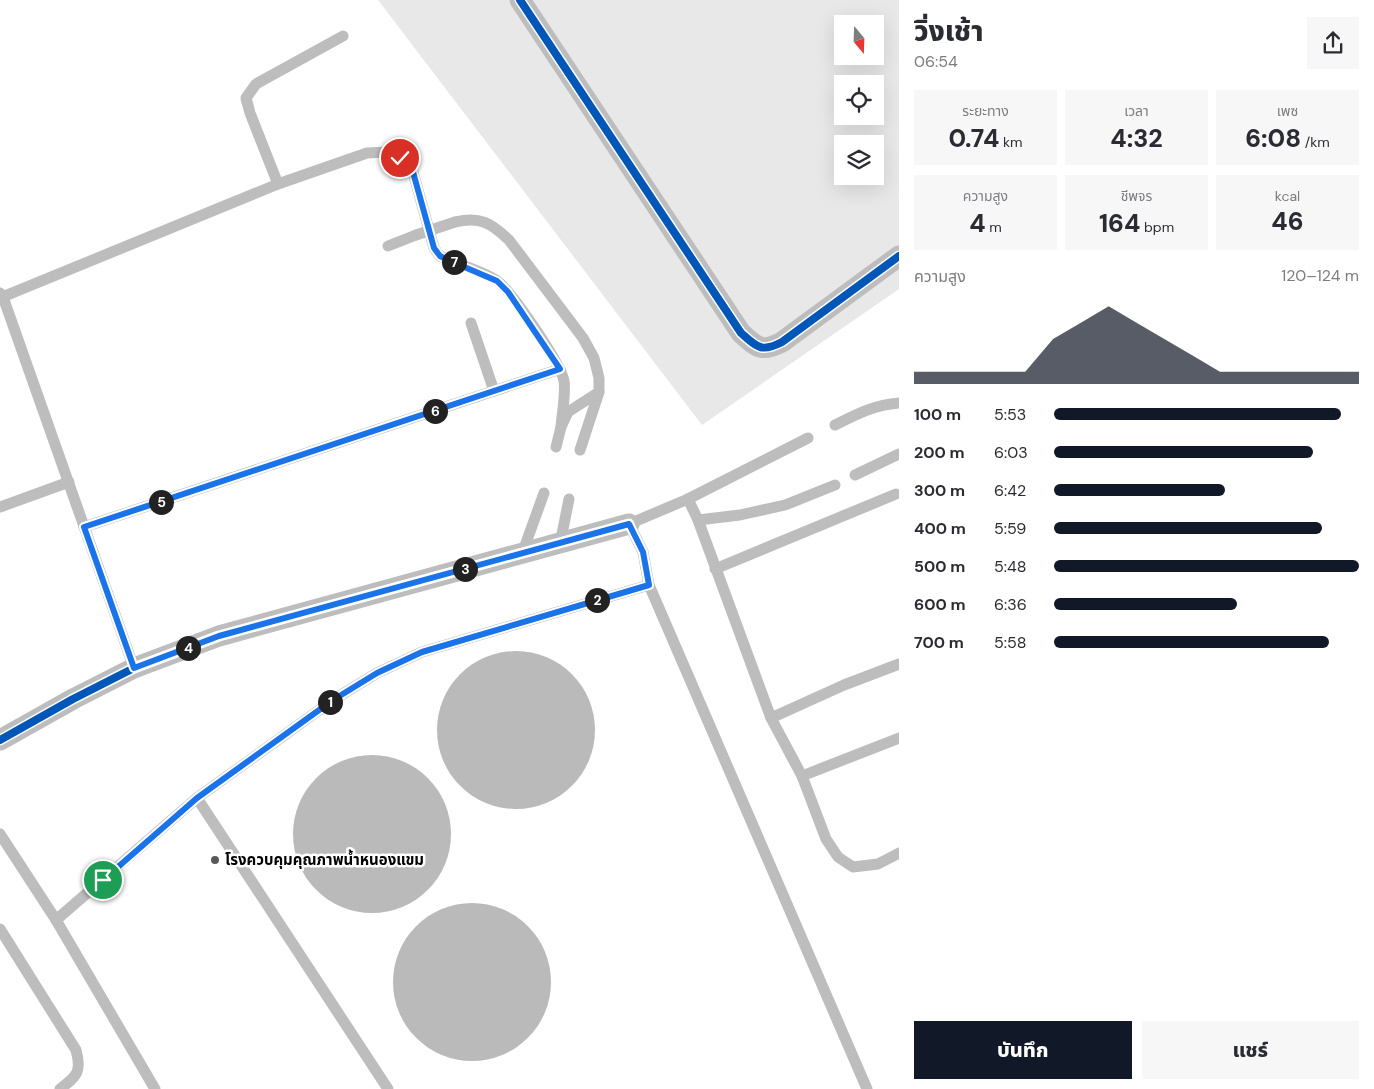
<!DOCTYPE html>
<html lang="th">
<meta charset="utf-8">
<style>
body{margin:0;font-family:"DM Sans","Noto Sans Thai",sans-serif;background:#f7f7f7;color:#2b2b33;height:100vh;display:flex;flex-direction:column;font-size:19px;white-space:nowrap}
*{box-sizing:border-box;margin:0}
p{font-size:16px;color:#7c7c81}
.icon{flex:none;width:28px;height:28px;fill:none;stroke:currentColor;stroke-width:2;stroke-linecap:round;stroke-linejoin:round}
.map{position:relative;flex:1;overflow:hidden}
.sheet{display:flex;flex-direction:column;background:#fff;width:475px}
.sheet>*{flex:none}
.needle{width:32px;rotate:161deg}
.tools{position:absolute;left:834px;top:15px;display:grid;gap:10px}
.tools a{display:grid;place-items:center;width:50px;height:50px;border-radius:0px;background:#fff;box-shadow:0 5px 20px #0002;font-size:25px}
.pin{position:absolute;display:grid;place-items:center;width:42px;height:42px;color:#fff;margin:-21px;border:2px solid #fff;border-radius:50%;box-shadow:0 1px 5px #0007}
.km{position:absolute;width:25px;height:25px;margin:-12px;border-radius:50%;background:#222;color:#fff;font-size:14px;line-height:25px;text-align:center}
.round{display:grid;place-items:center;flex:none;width:52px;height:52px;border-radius:0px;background:#f7f7f7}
.headline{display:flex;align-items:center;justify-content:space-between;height:85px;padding:0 15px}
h1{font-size:28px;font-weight:800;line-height:38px}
.figures{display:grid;grid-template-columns:repeat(3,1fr);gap:8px;height:85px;padding:5px 15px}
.figures div{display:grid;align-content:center;border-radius:0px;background:#f7f7f7;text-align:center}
.figures b{font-size:25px;font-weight:800}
.figures small{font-size:14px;font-weight:400}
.figures p{font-size:14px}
.chart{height:140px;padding:10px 15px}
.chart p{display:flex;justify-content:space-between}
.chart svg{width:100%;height:90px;margin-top:5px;fill:#111827;opacity:.7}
.action{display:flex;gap:10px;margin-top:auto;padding:10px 15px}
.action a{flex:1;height:58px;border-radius:0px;background:#111827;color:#fff;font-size:20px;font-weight:800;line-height:58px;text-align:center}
.action a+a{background:#f7f7f7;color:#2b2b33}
ul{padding:0 15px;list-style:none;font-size:16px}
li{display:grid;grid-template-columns:80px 60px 1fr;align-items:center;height:38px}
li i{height:12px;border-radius:6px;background:#111827}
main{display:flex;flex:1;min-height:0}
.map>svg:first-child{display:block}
</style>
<main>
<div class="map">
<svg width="899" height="1089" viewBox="0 0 899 1089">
<rect width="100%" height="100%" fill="#fff"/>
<path fill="#e8e8e8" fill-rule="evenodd" d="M378 0H899V289L702 425ZM842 24H875V56H842ZM842 84H875V116H842ZM842 144H875V176H842Z"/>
<g fill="#bababa">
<circle cx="516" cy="730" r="79"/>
<circle cx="372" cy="834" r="79"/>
<circle cx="472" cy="982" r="79"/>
</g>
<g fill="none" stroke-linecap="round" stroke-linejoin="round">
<g stroke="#bdbdbd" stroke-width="11">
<polyline points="278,184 250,113 246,98 256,84 343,36"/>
<path d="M455 222C480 216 491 223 509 240L583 338 594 358 599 378V392"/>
<polyline points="388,246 416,235"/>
<polyline points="0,293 3,297 134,668"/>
<path d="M0 298 278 184 367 153 387 152 400 158 413 172 434 248 440 256C458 265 479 269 496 280 511 290 561 364 564 381 566 394 562 413 561 427"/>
<polyline points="471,323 494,391"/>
<path d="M835 425C857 414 874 405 899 403"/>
<polyline points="808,438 688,499 629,524 643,552 649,585 867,1089"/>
<polyline points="556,447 561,427 568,412 599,392 580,450"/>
<polyline points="855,475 899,454"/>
<polyline points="688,499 698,520 771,718 802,776 826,839 838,857 853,867 878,864 899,853"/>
<polyline points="0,507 69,482"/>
<polyline points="698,520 740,515 785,505 835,485"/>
<polyline points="84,527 560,369"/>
<polyline points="560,544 569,499"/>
<polyline points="522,554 544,493"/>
<polyline points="715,569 896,494"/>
<polyline points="771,718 844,685 899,664"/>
<polyline points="802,776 899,738"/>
<polyline points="197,798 388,1089"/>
<polyline points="0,834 56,920 155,1089"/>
<polyline points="56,920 197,798 333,700 377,673 422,652 649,585"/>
<path d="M0 929 76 1050C82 1072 77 1076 60 1089"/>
</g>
<g stroke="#bdbdbd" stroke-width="21">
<path d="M520 0 741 333C757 347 761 353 782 342L899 256"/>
<polyline points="0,740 73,699 134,668 219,636 629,524"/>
</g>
<polyline stroke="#bdbdbd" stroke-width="11" points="416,235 455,222"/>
<defs>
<g id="cycleway">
<path d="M520 0 741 333C757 347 761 353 782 342L899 256"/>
<polyline points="0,740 73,699 134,668 219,636 629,524"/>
</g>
</defs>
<use href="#cycleway" stroke="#fff" stroke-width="11"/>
<use href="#cycleway" stroke="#0057b8" stroke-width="8"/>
</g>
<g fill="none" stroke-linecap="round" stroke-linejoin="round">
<defs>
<polyline id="route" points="103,880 197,798 333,700 377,673 422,652 649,585 643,552 629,524 219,636 134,668 84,527 560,369 508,292 497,281 448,260 440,256 434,248 413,172 400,158"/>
</defs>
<use href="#route" stroke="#fff" stroke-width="10"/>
<use href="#route" stroke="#1a73e8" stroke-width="6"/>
</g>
<circle fill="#595959" stroke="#fff" stroke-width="2" cx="215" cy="860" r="5"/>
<g text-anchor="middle" stroke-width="5" stroke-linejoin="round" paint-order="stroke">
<g font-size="15" font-weight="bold" fill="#000" stroke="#fff" text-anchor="start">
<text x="225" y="865">โรงควบคุมคุณภาพน้ำหนองแขม</text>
</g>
</g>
</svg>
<div class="tools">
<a><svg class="needle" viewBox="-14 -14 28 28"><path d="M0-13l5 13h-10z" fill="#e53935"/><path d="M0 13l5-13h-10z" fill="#7c7c81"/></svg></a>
<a><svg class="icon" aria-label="locate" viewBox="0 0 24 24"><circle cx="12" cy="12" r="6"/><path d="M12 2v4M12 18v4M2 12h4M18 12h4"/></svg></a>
<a><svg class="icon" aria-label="layers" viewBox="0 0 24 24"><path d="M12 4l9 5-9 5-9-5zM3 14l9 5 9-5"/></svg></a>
</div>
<div class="pin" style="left:103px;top:880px;background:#1e9e55"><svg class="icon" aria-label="arrive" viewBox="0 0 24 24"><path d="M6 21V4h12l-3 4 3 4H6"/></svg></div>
<div class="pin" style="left:400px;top:158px;background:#d93025"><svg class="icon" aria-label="check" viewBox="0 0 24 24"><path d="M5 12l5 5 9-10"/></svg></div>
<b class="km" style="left:330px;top:702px">1</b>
<b class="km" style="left:597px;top:600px">2</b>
<b class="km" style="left:465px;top:569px">3</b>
<b class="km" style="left:188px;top:648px">4</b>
<b class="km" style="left:161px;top:502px">5</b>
<b class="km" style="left:435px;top:411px">6</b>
<b class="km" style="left:454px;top:262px">7</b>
</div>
<section class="sheet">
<div class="headline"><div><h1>วิ่งเช้า</h1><p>06:54</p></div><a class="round"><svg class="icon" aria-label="share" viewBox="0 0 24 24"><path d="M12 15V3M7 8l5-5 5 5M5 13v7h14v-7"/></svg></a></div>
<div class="figures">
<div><p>ระยะทาง</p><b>0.74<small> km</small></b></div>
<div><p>เวลา</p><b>4:32</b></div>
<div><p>เพซ</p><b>6:08<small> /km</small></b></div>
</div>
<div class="figures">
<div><p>ความสูง</p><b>4<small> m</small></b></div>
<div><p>ชีพจร</p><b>164<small> bpm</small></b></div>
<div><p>kcal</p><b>46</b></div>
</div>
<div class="chart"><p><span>ความสูง</span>120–124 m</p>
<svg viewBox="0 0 160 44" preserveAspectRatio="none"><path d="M0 44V38L10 38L20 38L30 38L40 38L50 22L60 14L70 6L80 14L90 22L100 30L110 38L120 38L130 38L140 38L150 38L160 38V44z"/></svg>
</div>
<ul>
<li><b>100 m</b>5:53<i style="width:94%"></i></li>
<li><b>200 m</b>6:03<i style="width:85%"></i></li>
<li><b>300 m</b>6:42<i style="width:56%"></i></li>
<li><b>400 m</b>5:59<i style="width:88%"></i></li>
<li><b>500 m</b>5:48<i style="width:100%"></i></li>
<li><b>600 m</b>6:36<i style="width:60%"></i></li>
<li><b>700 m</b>5:58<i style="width:90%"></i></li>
</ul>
<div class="action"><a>บันทึก</a><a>แชร์</a></div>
</section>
</main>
